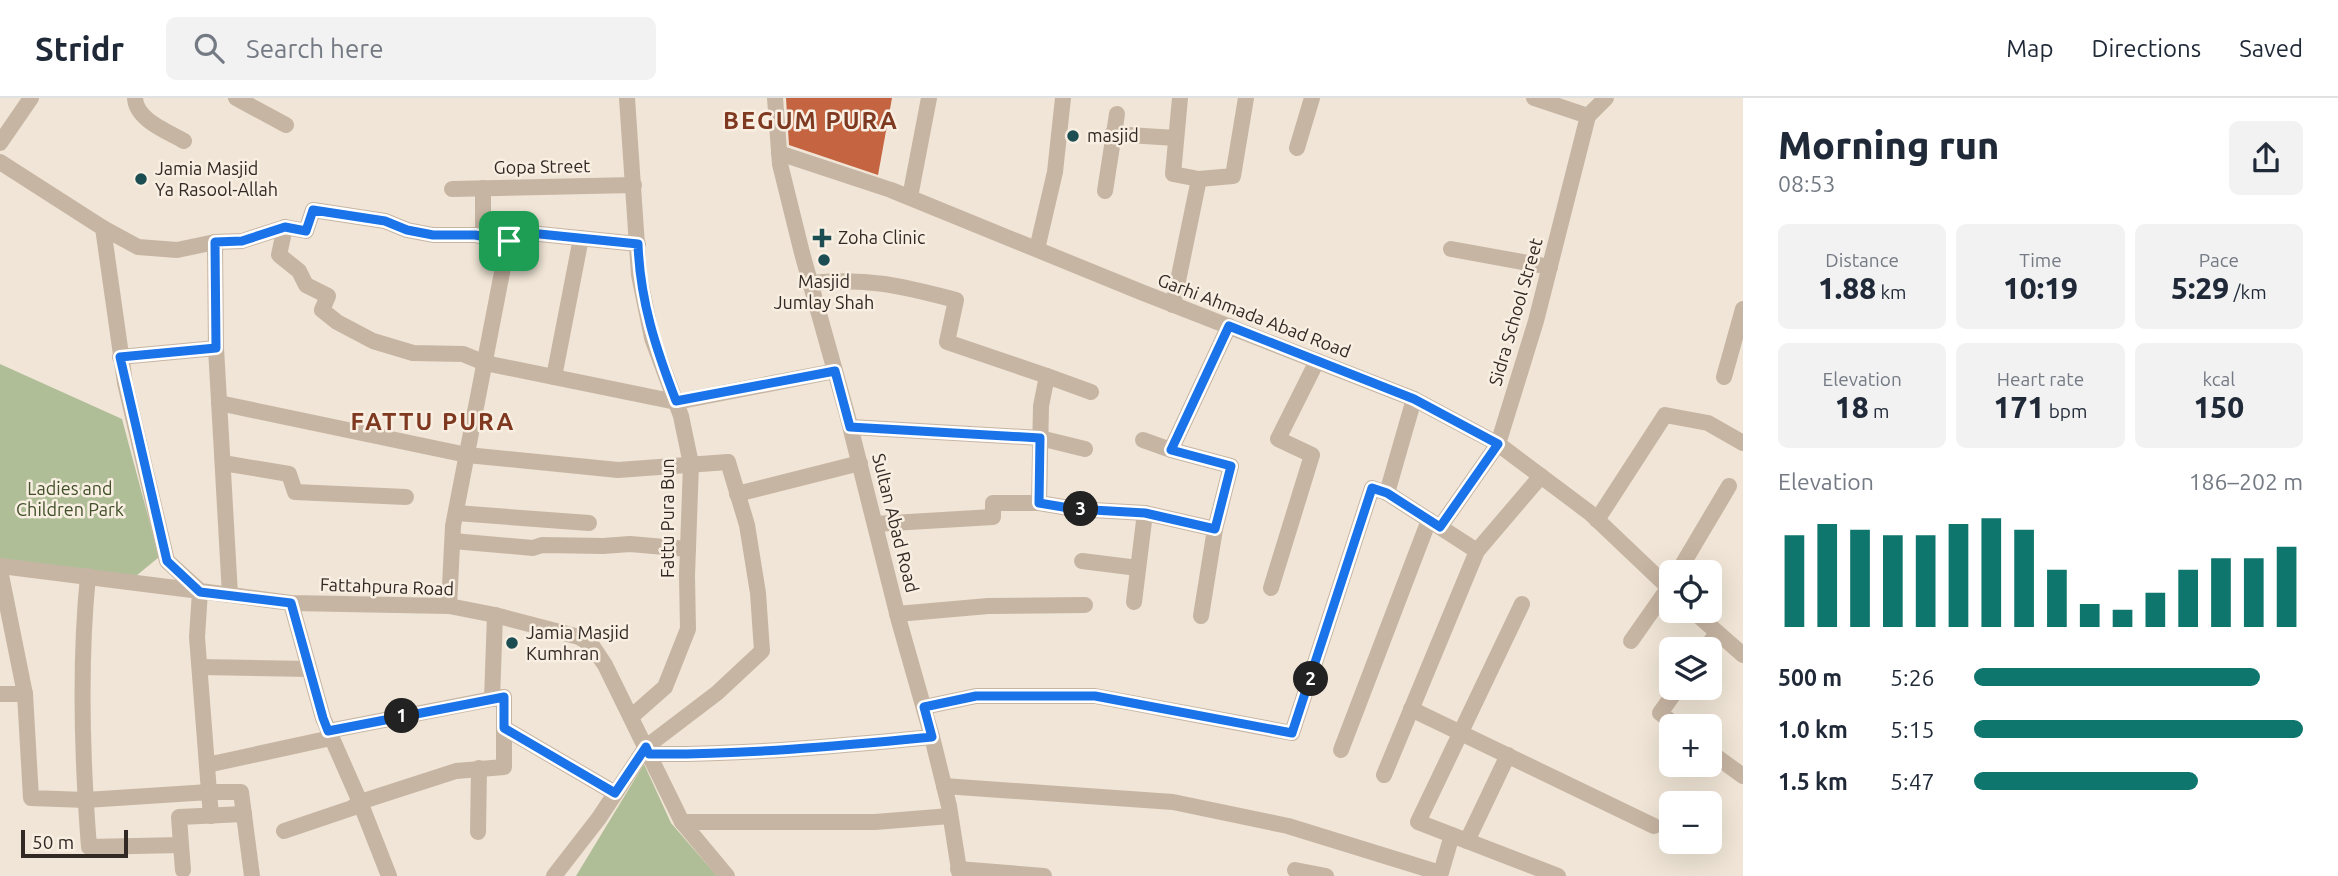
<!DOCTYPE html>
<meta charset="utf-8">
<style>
body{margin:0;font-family:Ubuntu,sans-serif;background:#f2f2f3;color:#1f2937;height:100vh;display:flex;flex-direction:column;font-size:26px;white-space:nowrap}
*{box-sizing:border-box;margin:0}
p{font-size:23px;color:#747a83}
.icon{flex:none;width:38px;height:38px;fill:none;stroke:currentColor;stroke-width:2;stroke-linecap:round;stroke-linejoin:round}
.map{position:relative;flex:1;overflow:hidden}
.sheet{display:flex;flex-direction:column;background:#fff;width:595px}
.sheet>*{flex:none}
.buttons{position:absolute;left:1659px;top:462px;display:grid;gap:14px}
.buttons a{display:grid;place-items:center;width:63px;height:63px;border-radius:10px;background:#fff;box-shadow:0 7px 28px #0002;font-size:35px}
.scale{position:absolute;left:21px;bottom:18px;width:107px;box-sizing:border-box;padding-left:7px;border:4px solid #322925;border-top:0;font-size:19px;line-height:24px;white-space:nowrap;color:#322925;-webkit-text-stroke:5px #f8efe2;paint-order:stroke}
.pin{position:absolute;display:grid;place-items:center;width:60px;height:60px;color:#fff;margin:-30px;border-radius:14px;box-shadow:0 4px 10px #0006}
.km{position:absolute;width:35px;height:35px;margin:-18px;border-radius:50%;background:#222;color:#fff;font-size:19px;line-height:35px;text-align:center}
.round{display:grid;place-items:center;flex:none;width:74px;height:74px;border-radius:10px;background:#f2f2f3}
.headline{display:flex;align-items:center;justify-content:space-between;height:119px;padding:0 35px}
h1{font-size:38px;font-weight:800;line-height:52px}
.stats{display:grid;grid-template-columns:repeat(3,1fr);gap:10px;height:119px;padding:7px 35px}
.stats div{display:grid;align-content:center;border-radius:10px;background:#f2f2f3;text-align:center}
.stats b{font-size:30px;font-weight:800}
.stats small{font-size:19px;font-weight:400}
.stats p{font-size:19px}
.chart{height:196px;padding:14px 35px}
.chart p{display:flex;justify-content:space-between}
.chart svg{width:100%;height:126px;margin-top:7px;stroke:#0f766e;stroke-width:6}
ul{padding:0 35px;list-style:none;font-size:23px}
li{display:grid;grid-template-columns:112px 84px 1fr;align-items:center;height:52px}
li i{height:18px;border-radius:9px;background:#0f766e}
header{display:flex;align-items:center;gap:42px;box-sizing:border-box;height:98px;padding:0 35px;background:#fff;border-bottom:2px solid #e0e1e3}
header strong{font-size:33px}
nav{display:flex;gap:38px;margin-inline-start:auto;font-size:24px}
.search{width:490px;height:63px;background:#f2f2f3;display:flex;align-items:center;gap:18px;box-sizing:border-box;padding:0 24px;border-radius:10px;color:#747a83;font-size:26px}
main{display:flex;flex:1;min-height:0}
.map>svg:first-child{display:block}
</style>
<header>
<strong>Stridr</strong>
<div class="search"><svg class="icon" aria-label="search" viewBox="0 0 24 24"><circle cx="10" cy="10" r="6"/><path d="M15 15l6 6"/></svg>Search here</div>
<nav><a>Map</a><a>Directions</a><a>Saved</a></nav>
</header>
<main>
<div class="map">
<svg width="1743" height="778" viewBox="0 0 1743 778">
<rect width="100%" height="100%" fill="#f0e5d6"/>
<g fill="#b0be97">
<polygon points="0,266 122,321 159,459 136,478 0,465"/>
<polygon points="644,666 671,725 717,778 576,778"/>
</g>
<polygon fill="#c46441" points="786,0 892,0 878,77 789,47"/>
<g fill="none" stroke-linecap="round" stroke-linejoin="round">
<g stroke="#c7b5a3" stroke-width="16">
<path d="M135 0C136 22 167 33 184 43"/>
<polyline points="236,0 286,27"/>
<polyline points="627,0 639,177 652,240 681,318 691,366 687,478 688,531 665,589 631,619"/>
<polyline points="775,0 780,66 802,155 847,316 899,523 932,639 949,708 960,778"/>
<polyline points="1180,0 1173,76 1199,81"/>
<polyline points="1534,0 1588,18"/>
<polyline points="1112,36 1176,40"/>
<polyline points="0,45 31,0"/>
<polyline points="1297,50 1312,0"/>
<polyline points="779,55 891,92 1141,194 1414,301 1498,346 1590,415 1671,492"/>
<polyline points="0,64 103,130 125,285 167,463 200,493 291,505 449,508 495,517 579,539 591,546 605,567 682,724 727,778"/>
<polyline points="483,90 483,139"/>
<polyline points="452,91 634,87"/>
<polyline points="1105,93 1117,16"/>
<polyline points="910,99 929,0"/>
<polyline points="285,129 279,157 299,173 306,187 328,198 322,212 337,224 373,243 413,255 463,256 485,265 676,304 835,273"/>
<polyline points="103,130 138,149 177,152 215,144 242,143 285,129 306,133 313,112 385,123 407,132 433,137 475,137 509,143"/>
<polyline points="215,144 216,250 230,497"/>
<polyline points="1037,151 1055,74 1063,0"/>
<polyline points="1451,151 1550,169"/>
<path d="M810 185C867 179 902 188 956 202L947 244 1047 278 1041 308 1039 405H993V419L875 426"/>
<polyline points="1173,207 1199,81 1233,78 1246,0"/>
<polyline points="120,259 216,250"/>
<polyline points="1047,278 1091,294"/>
<polyline points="554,279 581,140"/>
<polyline points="1724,279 1743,211"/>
<polyline points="219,305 467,357 618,372 728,364 747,427 758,495 762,553 717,595 646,649 599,720 554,778"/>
<polyline points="851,329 1040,340"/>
<polyline points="1040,340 1085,351"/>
<polyline points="1143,342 1171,352"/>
<polyline points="223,365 289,376 295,394 406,399"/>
<polyline points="1387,395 1477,453"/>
<polyline points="737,396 860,365"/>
<polyline points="1039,405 1075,411 1145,415 1215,431 1201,518"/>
<polyline points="456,415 589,425"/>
<polyline points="1597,422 1665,317 1708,325 1743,345"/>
<polyline points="1440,429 1498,346 1536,223 1588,18 1606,0"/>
<polyline points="1215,431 1231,368 1171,352 1229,228"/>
<polyline points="453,443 533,450 542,447 603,448 630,446 688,451"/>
<polyline points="1082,463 1138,470"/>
<polyline points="0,468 200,493 197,539 209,694 241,694 252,778"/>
<polyline points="0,472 25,596 31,700 86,702 209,694 211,718"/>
<polyline points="1678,474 1729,388"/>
<path d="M88 478C79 567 82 660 89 749L181 747 179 719 244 716"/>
<polyline points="1271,490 1312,357 1278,341 1317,263"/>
<polyline points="1134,504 1145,415"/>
<polyline points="291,505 323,620 360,704 389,778"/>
<polyline points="1522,506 1418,724 1558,778"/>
<polyline points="449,508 453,428 510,133 638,146"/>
<polyline points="1693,513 1743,557"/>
<polyline points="897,516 988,508 1085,507"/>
<polyline points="1631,543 1671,486"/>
<polyline points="1705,551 1717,535"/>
<polyline points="200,569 309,571"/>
<polyline points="0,596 25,596"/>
<polyline points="924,609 976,598 1095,598 1292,635 1372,390 1387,395 1414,301"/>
<polyline points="1411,611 1654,728"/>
<polyline points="1677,628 1660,615 1678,590"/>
<polyline points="504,630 615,695"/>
<polyline points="328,633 492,601"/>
<polyline points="1341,652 1429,422"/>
<polyline points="1710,654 1743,678"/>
<path d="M649 656C744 657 838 648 932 639"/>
<polyline points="207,667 331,640"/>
<polyline points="1384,677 1477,453 1541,378"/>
<polyline points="944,688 1173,704 1288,728 1440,775"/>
<polyline points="682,724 875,724 950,718"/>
<polyline points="284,733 352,710 360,704 456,673 504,669 504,599 492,601 495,517"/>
<polyline points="478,734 479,670"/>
<polyline points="1467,743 1508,657"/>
<polyline points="181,747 183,772"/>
<polyline points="958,771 1044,778"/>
<polyline points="1295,772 1326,778"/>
<polyline points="1440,778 1452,737"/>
</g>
</g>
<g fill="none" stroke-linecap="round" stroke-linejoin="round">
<defs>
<path id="route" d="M313 112 385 123 407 132 433 137H475L509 143 510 133 638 146C640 203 656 251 676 303L835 273 850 329 1040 340 1039 405 1075 411 1145 415 1215 431 1231 368 1171 352 1229 228 1414 301 1498 346 1440 429 1387 395 1372 390 1292 635 1095 598H976L924 609 932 639C838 648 744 657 649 656L646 649 615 695 504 630V599L328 633 323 620 291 505 200 494 167 463 120 259 216 250 215 144 242 143 285 129 306 133Z"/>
</defs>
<use href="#route" stroke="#fff" stroke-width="14"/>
<use href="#route" stroke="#1a73e8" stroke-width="9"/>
</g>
<g fill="#1c4d52" stroke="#f8efe2" stroke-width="2.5">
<circle cx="1073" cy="38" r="7"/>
<circle cx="141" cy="81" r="7"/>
<path d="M818.5 129.5h7v7h7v7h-7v7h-7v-7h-7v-7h7z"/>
<circle cx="824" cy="162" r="7"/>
<circle cx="512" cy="545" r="7"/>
</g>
<g text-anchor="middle" stroke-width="5" stroke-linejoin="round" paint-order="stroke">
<g font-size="18" fill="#322925" stroke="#f8efe2" text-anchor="start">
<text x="1087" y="44">masjid</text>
<text x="155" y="77">Jamia Masjid<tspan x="155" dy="21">Ya Rasool-Allah</tspan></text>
<text x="838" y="146">Zoha Clinic</text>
<text x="824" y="190" text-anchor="middle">Masjid<tspan x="824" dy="21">Jumlay Shah</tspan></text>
<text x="526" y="541">Jamia Masjid<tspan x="526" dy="21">Kumhran</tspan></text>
</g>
<g font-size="18" fill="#322925" stroke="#f8efe2">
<text transform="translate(542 69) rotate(-1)" y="6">Gopa Street</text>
<text transform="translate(1516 214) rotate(-74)" y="6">Sidra School Street</text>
<text transform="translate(1254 218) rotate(21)" y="6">Garhi Ahmada Abad Road</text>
<text transform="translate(668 420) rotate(-90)" y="6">Fattu Pura Bun</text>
<text transform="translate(895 425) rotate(76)" y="6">Sultan Abad Road</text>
<text transform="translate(387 489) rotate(2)" y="6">Fattahpura Road</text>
</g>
<g font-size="18" fill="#415029" stroke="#f8efe2">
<text x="70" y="397">Ladies and<tspan x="70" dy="21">Children Park</tspan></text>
</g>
<g font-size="24" font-weight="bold" letter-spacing="2" fill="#7f3920" stroke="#f8efe2">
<text x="811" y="31">BEGUM PURA</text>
<text x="433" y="332">FATTU PURA</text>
</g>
</g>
</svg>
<div class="buttons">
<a><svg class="icon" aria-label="locate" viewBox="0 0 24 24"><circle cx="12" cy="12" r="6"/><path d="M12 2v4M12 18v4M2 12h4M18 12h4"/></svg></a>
<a><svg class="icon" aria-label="layers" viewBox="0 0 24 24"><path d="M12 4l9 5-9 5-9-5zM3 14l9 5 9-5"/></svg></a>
<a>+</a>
<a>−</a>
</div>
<div class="scale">50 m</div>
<div class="pin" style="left:509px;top:143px;background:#1e9e55"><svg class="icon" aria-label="arrive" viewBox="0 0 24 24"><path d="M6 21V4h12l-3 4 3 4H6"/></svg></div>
<b class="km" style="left:402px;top:618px">1</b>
<b class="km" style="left:1311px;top:581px">2</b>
<b class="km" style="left:1081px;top:411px">3</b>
</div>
<section class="sheet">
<div class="headline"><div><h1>Morning run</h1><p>08:53</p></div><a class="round"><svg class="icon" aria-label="share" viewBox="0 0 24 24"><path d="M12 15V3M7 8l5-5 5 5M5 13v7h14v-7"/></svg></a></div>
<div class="stats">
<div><p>Distance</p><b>1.88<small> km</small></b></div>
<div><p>Time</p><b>10:19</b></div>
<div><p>Pace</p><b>5:29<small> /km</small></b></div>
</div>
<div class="stats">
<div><p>Elevation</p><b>18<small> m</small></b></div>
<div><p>Heart rate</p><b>171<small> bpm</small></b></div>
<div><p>kcal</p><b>150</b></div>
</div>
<div class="chart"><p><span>Elevation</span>186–202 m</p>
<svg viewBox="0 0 160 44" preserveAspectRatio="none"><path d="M5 44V12M15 44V8M25 44V10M35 44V12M45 44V12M55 44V8M65 44V6M75 44V10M85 44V24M95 44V36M105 44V38M115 44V32M125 44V24M135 44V20M145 44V20M155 44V16"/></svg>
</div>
<ul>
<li><b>500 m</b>5:26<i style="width:87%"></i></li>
<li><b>1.0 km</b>5:15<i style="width:100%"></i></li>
<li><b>1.5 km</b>5:47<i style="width:68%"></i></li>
</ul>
</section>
</main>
